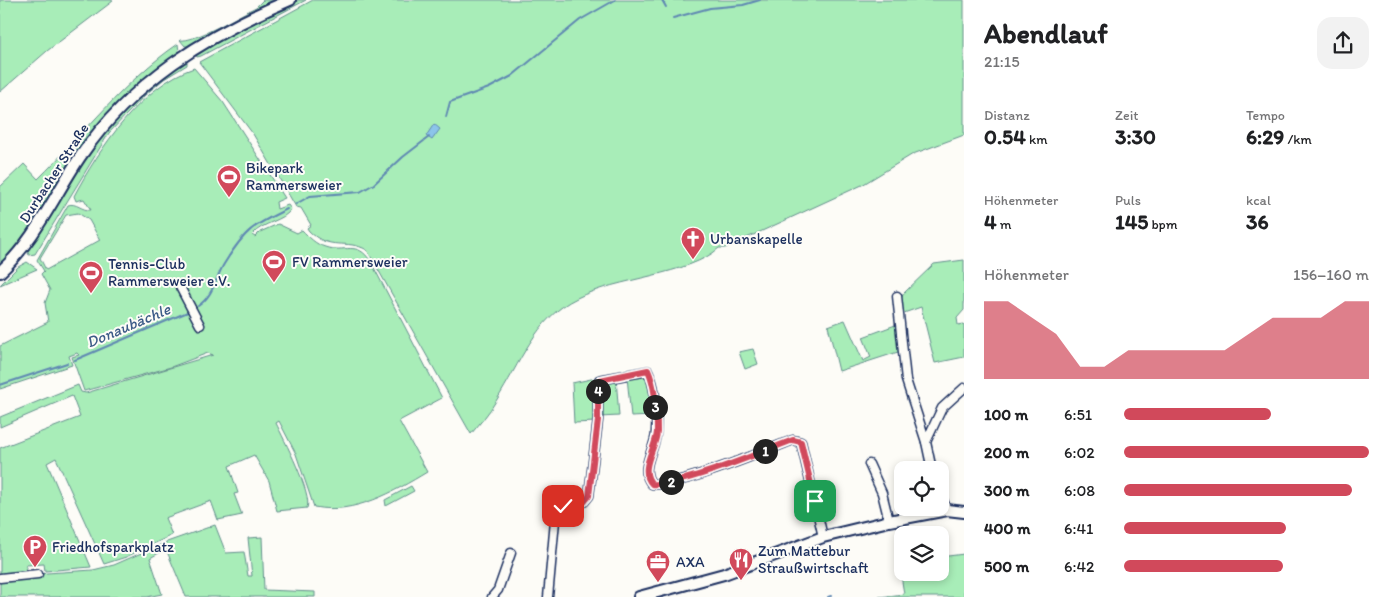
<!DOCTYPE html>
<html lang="de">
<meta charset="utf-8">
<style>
body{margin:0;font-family:Itim,sans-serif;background:#f2f2f2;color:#202124;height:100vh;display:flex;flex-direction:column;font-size:19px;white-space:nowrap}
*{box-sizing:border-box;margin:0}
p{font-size:16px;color:#757577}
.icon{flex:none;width:28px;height:28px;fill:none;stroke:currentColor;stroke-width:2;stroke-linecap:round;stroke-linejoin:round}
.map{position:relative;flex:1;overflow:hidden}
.details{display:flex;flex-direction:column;background:#fff;width:425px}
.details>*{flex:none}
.fabs{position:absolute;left:894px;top:461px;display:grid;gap:10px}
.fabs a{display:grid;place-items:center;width:55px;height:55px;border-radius:10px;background:#fff;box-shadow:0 2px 8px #0003;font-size:25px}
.pin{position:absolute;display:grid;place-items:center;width:42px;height:42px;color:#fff;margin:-21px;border-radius:10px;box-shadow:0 2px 8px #0006}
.km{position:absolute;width:25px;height:25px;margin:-12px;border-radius:50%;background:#222;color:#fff;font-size:14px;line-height:25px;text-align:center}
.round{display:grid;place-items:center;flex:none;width:52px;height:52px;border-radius:15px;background:#f2f2f2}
.headline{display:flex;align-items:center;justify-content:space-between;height:85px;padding:0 20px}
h1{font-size:28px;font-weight:700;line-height:38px}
.stats{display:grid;grid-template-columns:repeat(3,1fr);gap:8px;height:85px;padding:5px 20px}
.stats div{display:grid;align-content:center}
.stats b{font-size:21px;font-weight:700}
.stats small{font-size:14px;font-weight:400}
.stats p{font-size:14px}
.chart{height:140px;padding:10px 20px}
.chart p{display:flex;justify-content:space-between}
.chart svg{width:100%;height:90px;margin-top:5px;fill:#d1495b;opacity:.7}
ul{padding:0 20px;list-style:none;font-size:16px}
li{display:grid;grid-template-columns:80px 60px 1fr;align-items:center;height:38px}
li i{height:12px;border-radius:6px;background:#d1495b}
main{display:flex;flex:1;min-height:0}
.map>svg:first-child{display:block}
</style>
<main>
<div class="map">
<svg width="964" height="597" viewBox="0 0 964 597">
<rect width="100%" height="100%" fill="#fdfcf7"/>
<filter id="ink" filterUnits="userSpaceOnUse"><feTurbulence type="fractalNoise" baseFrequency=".02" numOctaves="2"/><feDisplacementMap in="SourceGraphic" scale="10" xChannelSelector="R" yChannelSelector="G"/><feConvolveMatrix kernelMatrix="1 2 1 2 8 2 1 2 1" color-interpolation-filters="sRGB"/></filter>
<g filter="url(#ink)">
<g fill="#a8edb8" stroke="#628e8b" fill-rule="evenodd">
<polygon points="0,0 111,0 113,1 47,51 0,92"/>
<path d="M263 0H281L190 46H185L180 40C194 43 241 14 256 7Z"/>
<polygon points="299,0 306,0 201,56 197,57 195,54 198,50"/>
<path d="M313 0H964V135L913 154 862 185 725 248H719C690 275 616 278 577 298 535 318 520 364 496 401 489 413 480 423 471 434L367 250C346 238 330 252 309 231L307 228 311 225 301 208 296 207 253 134 199 62Z"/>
<path d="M178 44 179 52 176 56 147 76 110 112 89 138 30 231 0 267V187L24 164 38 179C85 133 124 81 178 44Z"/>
<polygon points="187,59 187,65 164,79 145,95 109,133 35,254 29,255 27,250 50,217 96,141 138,94"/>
<path d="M194 68 223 102 285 198 276 202 277 209 288 205 291 209C285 221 262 222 252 235L255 237 260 232 278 224 297 233 302 230C309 237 315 244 325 247 345 254 357 239 371 262L442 398 399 421 427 472C394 492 354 515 314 507L296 454 279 421 276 423C283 438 313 494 307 508L277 511 269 481 254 455 229 466 238 493 234 494 242 515 218 520 211 501 165 518 172 535 126 557 104 564 56 458 47 463 91 567 45 571 44 564 26 565V572L0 575V448L80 417 72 396 0 427V417L78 385 81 392 86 393 213 355 208 353 171 367 84 391 72 357 79 355 77 353 69 356 72 365 0 389V346L48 322 45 303 50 290 41 274 44 271 37 260 68 205C76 202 82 211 91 210L84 199 76 201 74 196C99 149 142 85 194 68ZM78 213 89 220 100 240 46 270 40 258 66 215Z"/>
<polygon points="964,260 964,310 957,318 958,325 964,324 964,357 935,363 921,307 901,314 900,300 904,293 934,264"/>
<polygon points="27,262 37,269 0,285 18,267"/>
<polygon points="845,320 863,361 871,357 863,337 898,324 901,351 839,371 828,326"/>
<polygon points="753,349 758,364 745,369 739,352"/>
<polygon points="643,374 648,379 653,416 631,417 627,377"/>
<polygon points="596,378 596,422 574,423 572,383"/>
<polygon points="616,378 619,416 600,417 603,383"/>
<polygon points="411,486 414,491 386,506 385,500"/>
<polygon points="215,525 226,553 244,552 248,576 252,576 248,538 262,537 264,590 315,592 315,597 186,597 166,549 150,558 162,594 147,597 0,597 0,580 47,573 93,570 114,565 164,543"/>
<polygon points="964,554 964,597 879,597 904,594 899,563 902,563 902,572 940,572 940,557"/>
</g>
<polygon fill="#8cc4ea" stroke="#5f88b2" points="434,124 440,129 432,140 426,136"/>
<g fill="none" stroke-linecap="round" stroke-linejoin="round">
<g stroke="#5f88b2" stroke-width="2">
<polyline points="662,0 666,7"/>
<polyline points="673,18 710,8 743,5 760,0"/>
<polyline points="446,117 450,102 489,88 512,76 580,20 615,0"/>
<polyline points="296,204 310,196 360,192 374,184 403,157 429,137"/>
<path d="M198 306C214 295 215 279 224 264 245 230 252 226 287 209"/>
<polyline points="75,360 190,311"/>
<polyline points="0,385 67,363"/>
<polyline points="828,597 831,596"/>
</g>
<defs>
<g id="minor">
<polyline points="180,287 200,325"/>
<polyline points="897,296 906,380 926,442"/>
<polyline points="869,464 882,493 889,521"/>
<polyline points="932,470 926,442 942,408 964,388"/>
<polyline points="940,493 947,510"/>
<polyline points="0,578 38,574"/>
<polyline points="492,597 498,590 511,553"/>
<path d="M548 597 556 510 584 502 589 496 598 420V383L599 380 648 371C656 388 657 413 656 432 656 449 638 469 652 484 678 487 765 451 793 440L801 442 823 537"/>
</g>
<g id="tertiary">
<path d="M0 272C35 240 54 196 80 157 132 81 207 35 290 0"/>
<polyline points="639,597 724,574 823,537 889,521 947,510 964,512"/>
</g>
</defs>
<use href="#minor" stroke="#1b2f5e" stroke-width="11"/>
<use href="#tertiary" stroke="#1b2f5e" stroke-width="14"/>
<use href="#minor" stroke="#fdfcf7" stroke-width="8"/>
<use href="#tertiary" stroke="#fdfcf7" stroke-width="10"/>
</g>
</g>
<g fill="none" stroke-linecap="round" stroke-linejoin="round" filter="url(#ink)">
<defs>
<path id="route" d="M563 506 584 502 589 496 598 420V383L600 380 648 370C656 388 657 413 657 432 656 449 638 469 652 484 679 487 764 451 793 440L801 442 815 501"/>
</defs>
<use href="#route" stroke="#fff" stroke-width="10"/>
<use href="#route" stroke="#d1495b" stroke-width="6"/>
</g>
<defs>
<symbol id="stadium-pin" viewBox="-11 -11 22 30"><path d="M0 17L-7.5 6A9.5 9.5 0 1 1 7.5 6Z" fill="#d1495b" stroke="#fdfcf7"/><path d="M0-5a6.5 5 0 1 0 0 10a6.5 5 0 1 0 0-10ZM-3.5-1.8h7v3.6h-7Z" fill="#fff"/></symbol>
<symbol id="church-pin" viewBox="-11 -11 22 30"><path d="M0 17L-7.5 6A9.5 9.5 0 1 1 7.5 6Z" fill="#d1495b" stroke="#fdfcf7"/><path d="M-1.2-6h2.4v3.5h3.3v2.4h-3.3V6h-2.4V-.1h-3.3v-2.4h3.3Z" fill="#fff"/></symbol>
<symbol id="parking-pin" viewBox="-11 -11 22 30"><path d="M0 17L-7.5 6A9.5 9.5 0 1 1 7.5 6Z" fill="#d1495b" stroke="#fdfcf7"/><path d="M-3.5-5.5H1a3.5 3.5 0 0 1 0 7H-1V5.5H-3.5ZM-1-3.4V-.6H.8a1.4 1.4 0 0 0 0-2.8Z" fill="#fff"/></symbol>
<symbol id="restaurant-pin" viewBox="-11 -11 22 30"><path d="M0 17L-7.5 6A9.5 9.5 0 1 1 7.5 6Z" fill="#d1495b" stroke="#fdfcf7"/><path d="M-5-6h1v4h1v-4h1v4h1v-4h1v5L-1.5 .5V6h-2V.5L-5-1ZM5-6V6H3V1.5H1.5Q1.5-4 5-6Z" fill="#fff"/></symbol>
<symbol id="office-pin" viewBox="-11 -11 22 30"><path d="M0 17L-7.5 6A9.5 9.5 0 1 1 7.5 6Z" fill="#d1495b" stroke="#fdfcf7"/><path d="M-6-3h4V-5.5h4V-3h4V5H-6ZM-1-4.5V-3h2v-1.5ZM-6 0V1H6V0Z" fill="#fff"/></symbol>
</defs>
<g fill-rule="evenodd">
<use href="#stadium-pin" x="215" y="163" width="28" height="38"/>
<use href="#church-pin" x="679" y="225" width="28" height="38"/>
<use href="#stadium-pin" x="260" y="248" width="28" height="38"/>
<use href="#stadium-pin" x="77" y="259" width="28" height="38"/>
<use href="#parking-pin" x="21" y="533" width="28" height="38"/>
<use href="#restaurant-pin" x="727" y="546" width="28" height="38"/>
<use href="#office-pin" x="644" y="548" width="28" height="38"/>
</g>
<g text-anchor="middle" stroke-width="4" stroke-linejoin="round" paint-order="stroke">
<g font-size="15" fill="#1b2f5e" stroke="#fdfcf7" text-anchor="start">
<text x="246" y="173">Bikepark<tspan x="246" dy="17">Rammersweier</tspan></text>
<text x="710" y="244">Urbanskapelle</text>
<text x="292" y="267">FV Rammersweier</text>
<text x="108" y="269">Tennis-Club<tspan x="108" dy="17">Rammersweier e.V.</tspan></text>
<text x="52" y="552">Friedhofsparkplatz</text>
<text x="758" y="556">Zum Mattebur<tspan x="758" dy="17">Straußwirtschaft</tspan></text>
<text x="676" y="567">AXA</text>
</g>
<g font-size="15" fill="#1b2f5e" stroke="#fdfcf7">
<text transform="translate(54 173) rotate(-57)" y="5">Durbacher Straße</text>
</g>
<g font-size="16" font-style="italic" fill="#3d5c88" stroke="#fdfcf7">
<text transform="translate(128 325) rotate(-23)" y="6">Donaubächle</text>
</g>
</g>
</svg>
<div class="fabs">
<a><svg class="icon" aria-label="locate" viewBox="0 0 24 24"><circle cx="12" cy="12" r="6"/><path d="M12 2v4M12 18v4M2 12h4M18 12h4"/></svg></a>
<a><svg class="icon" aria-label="layers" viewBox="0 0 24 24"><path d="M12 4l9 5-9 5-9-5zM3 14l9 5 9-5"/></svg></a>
</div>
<div class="pin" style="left:815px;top:501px;background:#1e9e55"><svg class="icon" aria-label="arrive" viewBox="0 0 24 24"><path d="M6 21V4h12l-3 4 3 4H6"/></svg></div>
<div class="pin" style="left:563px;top:506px;background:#d93025"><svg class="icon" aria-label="check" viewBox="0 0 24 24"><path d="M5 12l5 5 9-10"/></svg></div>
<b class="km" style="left:765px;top:451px">1</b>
<b class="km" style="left:671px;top:482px">2</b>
<b class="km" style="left:655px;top:407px">3</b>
<b class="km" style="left:598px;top:391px">4</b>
</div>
<section class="details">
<div class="headline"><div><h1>Abendlauf</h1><p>21:15</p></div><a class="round"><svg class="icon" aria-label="share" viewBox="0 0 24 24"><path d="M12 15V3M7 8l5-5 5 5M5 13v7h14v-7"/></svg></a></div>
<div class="stats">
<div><p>Distanz</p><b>0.54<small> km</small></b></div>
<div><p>Zeit</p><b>3:30</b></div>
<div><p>Tempo</p><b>6:29<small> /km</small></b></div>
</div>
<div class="stats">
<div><p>Höhenmeter</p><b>4<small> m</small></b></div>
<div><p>Puls</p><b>145<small> bpm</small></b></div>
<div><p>kcal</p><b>36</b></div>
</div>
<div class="chart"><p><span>Höhenmeter</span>156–160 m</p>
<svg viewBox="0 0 160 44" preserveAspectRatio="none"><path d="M0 44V6L10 6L20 14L30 22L40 38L50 38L60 30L70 30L80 30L90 30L100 30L110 22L120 14L130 14L140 14L150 6L160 6V44z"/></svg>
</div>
<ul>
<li><b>100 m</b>6:51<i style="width:60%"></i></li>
<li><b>200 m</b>6:02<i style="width:100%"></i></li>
<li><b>300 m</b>6:08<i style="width:93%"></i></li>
<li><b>400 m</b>6:41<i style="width:66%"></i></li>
<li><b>500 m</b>6:42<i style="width:65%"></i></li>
</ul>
</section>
</main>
